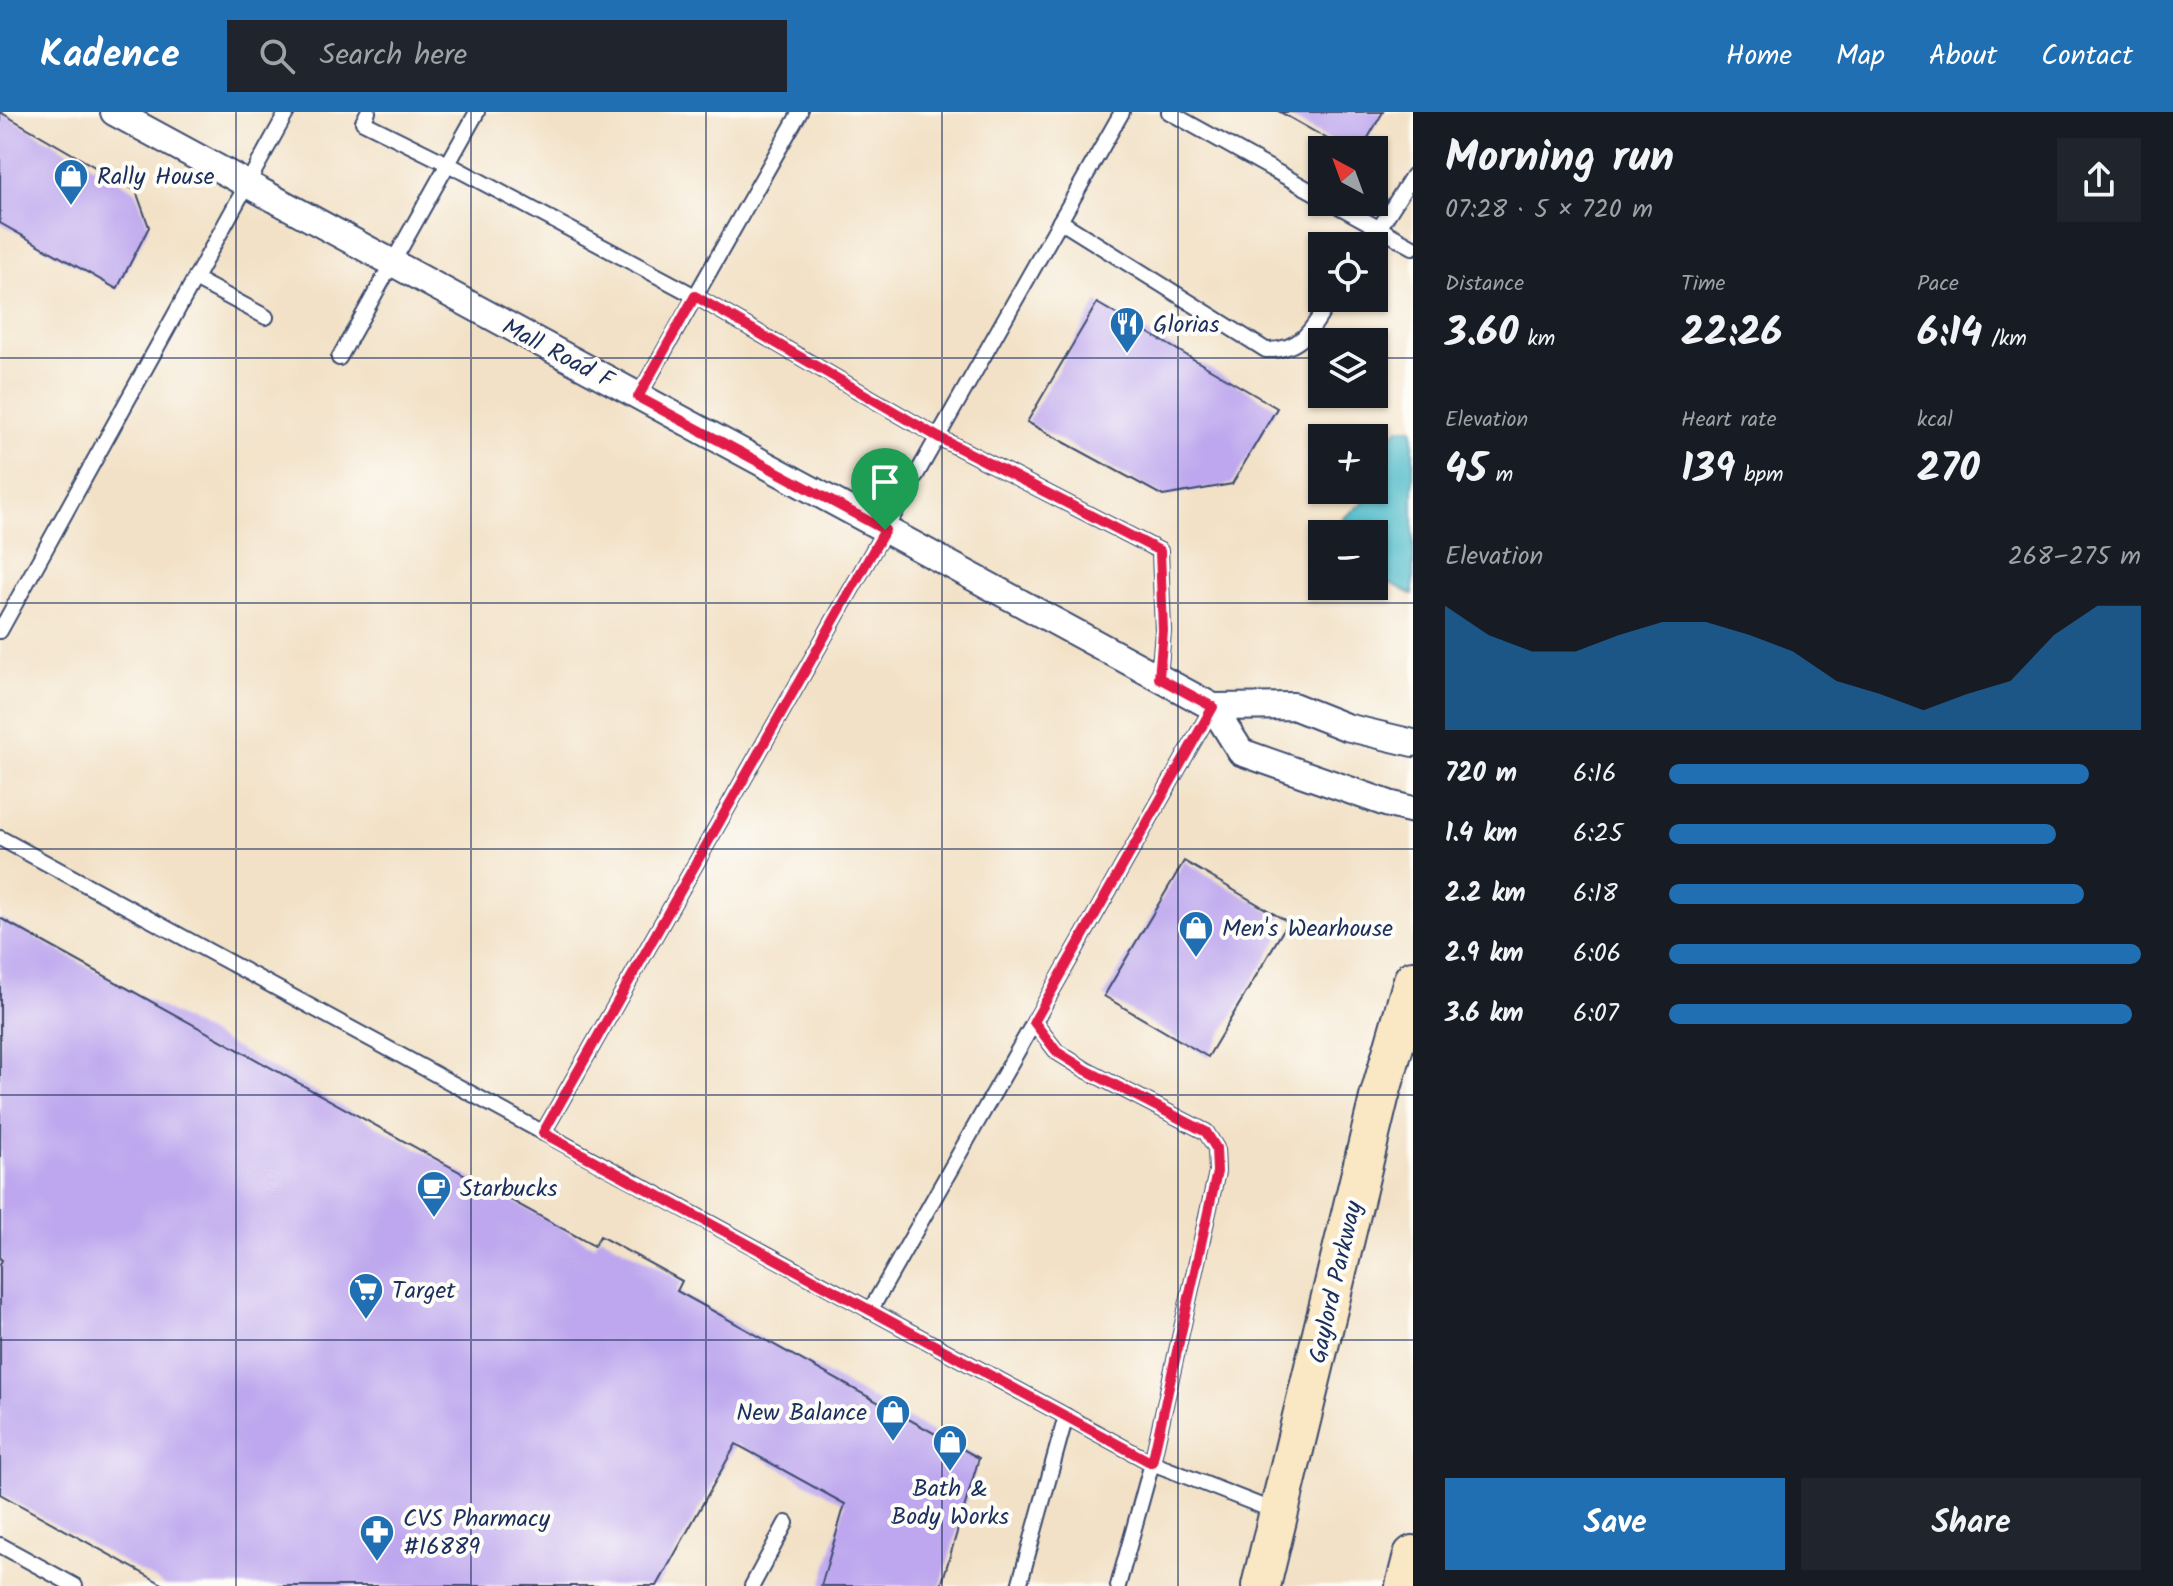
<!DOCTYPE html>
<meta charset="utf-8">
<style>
body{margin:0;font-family:Kalam,sans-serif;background:#20242c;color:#f1f3f6;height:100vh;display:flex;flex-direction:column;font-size:30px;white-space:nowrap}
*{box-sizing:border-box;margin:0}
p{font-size:26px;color:#9ea1a6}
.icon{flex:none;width:44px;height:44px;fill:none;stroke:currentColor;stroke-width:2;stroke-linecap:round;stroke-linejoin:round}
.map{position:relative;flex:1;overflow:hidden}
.details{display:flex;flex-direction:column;background:#171b24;width:760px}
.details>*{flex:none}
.needle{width:52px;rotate:319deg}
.buttons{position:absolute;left:1308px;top:24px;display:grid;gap:16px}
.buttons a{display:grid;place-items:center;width:80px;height:80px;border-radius:0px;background:#171b24;box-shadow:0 2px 6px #0004;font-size:40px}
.pin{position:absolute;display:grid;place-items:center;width:68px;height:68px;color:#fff;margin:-82px -34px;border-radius:50% 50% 50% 0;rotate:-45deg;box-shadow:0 0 8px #0007}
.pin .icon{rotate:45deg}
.round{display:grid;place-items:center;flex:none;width:84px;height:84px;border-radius:0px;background:#20242c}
.headline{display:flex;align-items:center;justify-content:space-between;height:136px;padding:0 32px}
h1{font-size:44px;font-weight:600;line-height:60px}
.stats{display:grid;grid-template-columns:repeat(3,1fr);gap:12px;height:136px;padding:8px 32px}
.stats div{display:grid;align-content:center}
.stats b{font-size:40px;font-weight:600}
.stats small{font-size:22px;font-weight:400}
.stats p{font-size:22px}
.chart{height:224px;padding:16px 32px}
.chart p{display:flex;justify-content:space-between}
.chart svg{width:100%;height:144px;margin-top:8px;fill:#1f6fb2;opacity:.7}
.primary-button{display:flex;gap:16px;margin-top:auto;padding:16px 32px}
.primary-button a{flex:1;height:92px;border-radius:0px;background:#1f6fb2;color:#fff;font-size:32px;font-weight:600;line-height:92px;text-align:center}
.primary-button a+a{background:#20242c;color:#f1f3f6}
ul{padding:0 32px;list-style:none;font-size:26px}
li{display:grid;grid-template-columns:128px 96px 1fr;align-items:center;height:60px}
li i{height:20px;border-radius:10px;background:#1f6fb2}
header{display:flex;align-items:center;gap:48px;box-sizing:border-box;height:112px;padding:0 40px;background:#1f6fb2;color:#fff}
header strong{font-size:38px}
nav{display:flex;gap:44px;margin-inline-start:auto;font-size:28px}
.search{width:560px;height:72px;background:#20242c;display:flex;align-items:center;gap:20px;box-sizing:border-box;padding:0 28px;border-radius:0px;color:#9ea1a6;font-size:30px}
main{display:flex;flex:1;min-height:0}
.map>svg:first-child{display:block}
</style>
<header>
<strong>Kadence</strong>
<div class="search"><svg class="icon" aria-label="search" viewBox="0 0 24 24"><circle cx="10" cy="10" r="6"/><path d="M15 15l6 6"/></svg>Search here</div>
<nav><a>Home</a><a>Map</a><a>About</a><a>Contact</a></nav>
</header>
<main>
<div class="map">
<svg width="1413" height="1474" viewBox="0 0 1413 1474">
<rect width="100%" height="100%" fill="#fdfcf7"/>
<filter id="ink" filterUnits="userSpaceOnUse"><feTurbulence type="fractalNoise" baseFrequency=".0125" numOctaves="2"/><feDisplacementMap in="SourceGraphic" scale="16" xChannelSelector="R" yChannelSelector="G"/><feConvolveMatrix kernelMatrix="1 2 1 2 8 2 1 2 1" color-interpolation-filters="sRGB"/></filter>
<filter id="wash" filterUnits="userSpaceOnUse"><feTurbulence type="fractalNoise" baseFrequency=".006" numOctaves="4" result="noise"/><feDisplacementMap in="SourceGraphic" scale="32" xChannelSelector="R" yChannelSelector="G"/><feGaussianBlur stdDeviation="1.8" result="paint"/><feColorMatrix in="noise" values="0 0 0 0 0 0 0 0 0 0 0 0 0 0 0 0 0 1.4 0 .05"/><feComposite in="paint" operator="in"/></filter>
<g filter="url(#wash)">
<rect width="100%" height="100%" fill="#f2e1c6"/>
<path fill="#4fbbca" stroke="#357594" stroke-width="2" d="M1399 316H1413V483L1393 472 1374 469V422H1331C1339 403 1362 398 1371 378H1374C1374 348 1374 335 1399 316Z"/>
<g id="blocks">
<g fill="#bea7ee">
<polygon points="0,0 136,79 149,115 117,177 0,111"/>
<polygon points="1280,0 1383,0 1361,38 1347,38"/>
<polygon points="1097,191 1277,296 1232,372 1163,384 1027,310"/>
<polygon points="1184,749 1288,810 1208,945 1104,884"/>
<polygon points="0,806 594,1134 600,1124 682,1169 677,1179 979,1346 941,1474 821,1474 845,1392 736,1332 657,1474 166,1474 0,1382 0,1153 2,1148 0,1147"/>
</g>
</g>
</g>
<g filter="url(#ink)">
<use href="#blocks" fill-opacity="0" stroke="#3b4a6e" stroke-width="2"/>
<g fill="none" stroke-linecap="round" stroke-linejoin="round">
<defs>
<g id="lane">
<polyline points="368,0 363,10 448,52 695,184 938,325 1160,439 1163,519 1159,566"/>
<polyline points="1169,0 1322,85"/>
<polyline points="1331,90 1413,135"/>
<path d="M1060 109 1266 238C1303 239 1314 214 1331 186"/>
<polyline points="1368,134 1413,63"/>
<polyline points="195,167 266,205"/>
<polyline points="339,246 477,0"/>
<polyline points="638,285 800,0"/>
<polyline points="0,519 287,0"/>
<polyline points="0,726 1152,1351 1279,1401"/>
<polyline points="1034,910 1057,940 1086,958 1206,1020 1216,1036 1217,1060 1152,1351 1118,1474"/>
<polyline points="543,1021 1122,0"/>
<polyline points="870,1199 1213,595"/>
<polyline points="0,1433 75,1474"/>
<polyline points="752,1474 786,1411"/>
<polyline points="1019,1474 1066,1304"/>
</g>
<g id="street">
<polyline points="114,0 1213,595 1293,594 1346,615 1413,631"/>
<polyline points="1213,595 1241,640 1389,692 1413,698"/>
</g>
<g id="secondary">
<polyline points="1261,1474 1379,986 1413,868"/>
<polyline points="1405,1474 1413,1443"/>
</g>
</defs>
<use href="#lane" stroke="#3b4a6e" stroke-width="18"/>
<use href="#street" stroke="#3b4a6e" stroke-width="30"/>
<use href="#secondary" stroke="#3b4a6e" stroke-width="42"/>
<use href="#lane" stroke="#fff" stroke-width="14"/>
<use href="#street" stroke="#fff" stroke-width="26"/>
<use href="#secondary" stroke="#fae7c3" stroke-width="38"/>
</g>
</g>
<g fill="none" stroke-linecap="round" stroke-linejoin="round" filter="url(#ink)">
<defs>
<polygon id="route" points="695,184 938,325 1160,439 1163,519 1159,566 1213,595 1034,910 1057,940 1086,958 1206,1020 1216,1036 1217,1060 1152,1351 543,1021 885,418 638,285"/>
</defs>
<use href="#route" stroke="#fff" stroke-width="16"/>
<use href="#route" stroke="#e11d48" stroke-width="10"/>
</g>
<path fill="none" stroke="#1b2f5e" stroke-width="2" stroke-opacity="0.55" d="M236 0V1474M471 0V1474M706 0V1474M942 0V1474M1178 0V1474M0 246H1322M1374 246H1413M0 491H1413M0 737H1413M0 983H1413M0 1228H1413"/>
<defs>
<symbol id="shop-pin" viewBox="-11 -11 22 30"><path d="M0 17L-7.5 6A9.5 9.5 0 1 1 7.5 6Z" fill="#1f6fb2" stroke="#fdfcf7"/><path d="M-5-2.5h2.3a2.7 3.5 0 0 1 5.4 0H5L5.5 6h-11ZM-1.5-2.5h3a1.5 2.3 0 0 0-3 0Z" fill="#fff"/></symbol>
<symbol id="restaurant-pin" viewBox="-11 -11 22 30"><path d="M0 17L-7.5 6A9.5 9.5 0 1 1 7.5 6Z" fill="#1f6fb2" stroke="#fdfcf7"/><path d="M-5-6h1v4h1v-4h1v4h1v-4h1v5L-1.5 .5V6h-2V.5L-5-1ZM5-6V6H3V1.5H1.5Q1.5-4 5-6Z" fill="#fff"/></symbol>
<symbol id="cafe-pin" viewBox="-11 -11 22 30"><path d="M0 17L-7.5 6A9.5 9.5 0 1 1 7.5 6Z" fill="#1f6fb2" stroke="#fdfcf7"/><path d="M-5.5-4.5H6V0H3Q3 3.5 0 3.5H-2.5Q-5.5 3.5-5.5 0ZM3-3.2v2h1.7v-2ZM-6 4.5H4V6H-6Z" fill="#fff"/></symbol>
<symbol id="supermarket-pin" viewBox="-11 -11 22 30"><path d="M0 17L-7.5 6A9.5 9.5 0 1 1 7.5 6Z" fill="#1f6fb2" stroke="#fdfcf7"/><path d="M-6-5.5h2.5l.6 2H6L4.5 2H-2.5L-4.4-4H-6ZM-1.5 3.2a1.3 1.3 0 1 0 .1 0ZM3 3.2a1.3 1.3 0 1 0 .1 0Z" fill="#fff"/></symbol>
<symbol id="pharmacy-pin" viewBox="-11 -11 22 30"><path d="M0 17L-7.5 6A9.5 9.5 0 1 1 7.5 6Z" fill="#1f6fb2" stroke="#fdfcf7"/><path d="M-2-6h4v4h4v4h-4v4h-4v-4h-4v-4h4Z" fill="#fff"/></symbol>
</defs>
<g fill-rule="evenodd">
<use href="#shop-pin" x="51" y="44" width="40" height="54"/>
<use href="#restaurant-pin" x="1107" y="192" width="40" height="54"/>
<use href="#shop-pin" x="1176" y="796" width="40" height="54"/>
<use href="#cafe-pin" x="414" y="1056" width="40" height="54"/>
<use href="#supermarket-pin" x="346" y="1158" width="40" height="54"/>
<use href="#shop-pin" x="873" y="1280" width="40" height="54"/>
<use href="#shop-pin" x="930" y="1310" width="40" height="54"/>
<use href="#pharmacy-pin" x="357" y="1400" width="40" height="54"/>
</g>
<g text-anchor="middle" stroke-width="8" stroke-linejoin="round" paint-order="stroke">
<g font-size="24" fill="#1b2f5e" stroke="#fdfcf7" text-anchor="start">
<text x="97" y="72">Rally House</text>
<text x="1153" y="220">Glorias</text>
<text x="1222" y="824">Men's Wearhouse</text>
<text x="460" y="1084">Starbucks</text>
<text x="392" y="1186">Target</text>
<text x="867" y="1308" text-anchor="end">New Balance</text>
<text x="950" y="1384" text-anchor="middle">Bath &amp;<tspan x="950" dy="28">Body Works</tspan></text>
<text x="403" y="1414">CVS Pharmacy<tspan x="403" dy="28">#16889</tspan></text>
</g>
<g font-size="24" fill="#1b2f5e" stroke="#fdfcf7">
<text transform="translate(558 241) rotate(28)" y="8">Mall Road F</text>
<text transform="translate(1335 1170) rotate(-77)" y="8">Gaylord Parkway</text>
</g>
</g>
</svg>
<div class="buttons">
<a><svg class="needle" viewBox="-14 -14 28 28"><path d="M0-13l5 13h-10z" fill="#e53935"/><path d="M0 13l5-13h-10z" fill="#9ea1a6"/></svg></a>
<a><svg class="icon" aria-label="locate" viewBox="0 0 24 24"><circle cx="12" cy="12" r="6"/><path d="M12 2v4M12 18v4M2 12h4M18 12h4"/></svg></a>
<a><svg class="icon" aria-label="layers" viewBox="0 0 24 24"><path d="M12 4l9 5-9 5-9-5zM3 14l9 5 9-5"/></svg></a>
<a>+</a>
<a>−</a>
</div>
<div class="pin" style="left:885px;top:418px;background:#1e9e55"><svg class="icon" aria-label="arrive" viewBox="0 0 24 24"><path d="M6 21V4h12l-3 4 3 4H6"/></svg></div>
</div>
<section class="details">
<div class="headline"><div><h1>Morning run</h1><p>07:28 · 5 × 720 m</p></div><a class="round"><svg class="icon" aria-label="share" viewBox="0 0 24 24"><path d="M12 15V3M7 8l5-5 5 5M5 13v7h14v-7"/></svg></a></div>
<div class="stats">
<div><p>Distance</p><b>3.60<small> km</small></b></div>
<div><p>Time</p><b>22:26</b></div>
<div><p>Pace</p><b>6:14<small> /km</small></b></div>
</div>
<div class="stats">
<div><p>Elevation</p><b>45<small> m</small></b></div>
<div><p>Heart rate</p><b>139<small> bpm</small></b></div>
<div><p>kcal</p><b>270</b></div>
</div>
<div class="chart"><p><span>Elevation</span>268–275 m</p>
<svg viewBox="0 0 160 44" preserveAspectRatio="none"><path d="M0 44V6L10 15L20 20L30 20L40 15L50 11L60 11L70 15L80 20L90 29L100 33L110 38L120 33L130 29L140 15L150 6L160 6V44z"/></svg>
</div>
<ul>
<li><b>720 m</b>6:16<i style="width:89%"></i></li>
<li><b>1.4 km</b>6:25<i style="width:82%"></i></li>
<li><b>2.2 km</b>6:18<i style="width:88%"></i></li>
<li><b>2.9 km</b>6:06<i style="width:100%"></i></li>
<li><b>3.6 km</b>6:07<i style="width:98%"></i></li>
</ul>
<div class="primary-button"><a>Save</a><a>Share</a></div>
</section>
</main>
